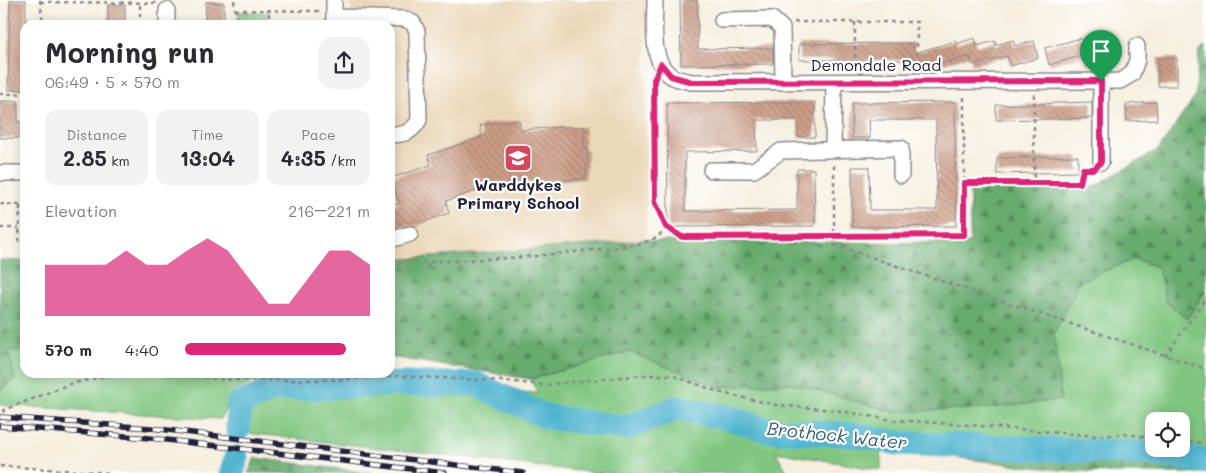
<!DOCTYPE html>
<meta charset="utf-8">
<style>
body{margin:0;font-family:Mali,sans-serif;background:#f2f2f3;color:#2b2b33;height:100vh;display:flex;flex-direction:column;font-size:19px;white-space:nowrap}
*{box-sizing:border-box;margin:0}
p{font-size:16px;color:#7c7c81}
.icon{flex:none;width:28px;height:28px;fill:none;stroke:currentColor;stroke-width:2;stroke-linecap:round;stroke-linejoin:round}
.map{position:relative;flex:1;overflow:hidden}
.details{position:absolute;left:20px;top:20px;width:375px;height:358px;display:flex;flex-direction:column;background:#fff;border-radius:15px;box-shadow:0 2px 12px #0003}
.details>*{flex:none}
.tools{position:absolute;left:1145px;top:412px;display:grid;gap:10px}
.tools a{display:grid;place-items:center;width:45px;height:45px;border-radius:10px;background:#fff;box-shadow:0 2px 12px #0003;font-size:25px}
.pin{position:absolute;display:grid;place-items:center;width:42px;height:42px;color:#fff;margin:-51px -21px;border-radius:50% 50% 50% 0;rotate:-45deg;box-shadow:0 0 5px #0007}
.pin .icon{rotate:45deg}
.round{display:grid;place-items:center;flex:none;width:52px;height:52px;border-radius:15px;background:#f2f2f3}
.overview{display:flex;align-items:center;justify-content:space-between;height:85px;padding:0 25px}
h1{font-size:28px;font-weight:800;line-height:38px}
.figures{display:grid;grid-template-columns:repeat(3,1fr);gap:8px;height:85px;padding:5px 25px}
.figures div{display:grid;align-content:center;border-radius:12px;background:#f2f2f3;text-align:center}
.figures b{font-size:21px;font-weight:800}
.figures small{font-size:14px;font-weight:400}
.figures p{font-size:14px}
.chart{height:140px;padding:10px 25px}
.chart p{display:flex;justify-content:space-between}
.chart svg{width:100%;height:90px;margin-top:5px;fill:#db2777;opacity:.7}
ul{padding:0 25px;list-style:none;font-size:16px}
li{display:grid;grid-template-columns:80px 60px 1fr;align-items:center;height:38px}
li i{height:12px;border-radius:6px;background:#db2777}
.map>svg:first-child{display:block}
</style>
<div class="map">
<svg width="1206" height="473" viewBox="0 0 1206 473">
<defs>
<pattern id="forest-firs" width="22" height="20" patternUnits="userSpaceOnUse" patternTransform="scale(1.25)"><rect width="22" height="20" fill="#68ab6e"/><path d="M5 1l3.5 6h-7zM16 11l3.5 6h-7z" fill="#558b5c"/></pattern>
<pattern id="building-back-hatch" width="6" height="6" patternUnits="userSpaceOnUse" patternTransform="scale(1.25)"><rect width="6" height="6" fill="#cd9e87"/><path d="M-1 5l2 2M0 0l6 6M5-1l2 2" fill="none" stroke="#a68070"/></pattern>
</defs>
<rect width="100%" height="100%" fill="#fff"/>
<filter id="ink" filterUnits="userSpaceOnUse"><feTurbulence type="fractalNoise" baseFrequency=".02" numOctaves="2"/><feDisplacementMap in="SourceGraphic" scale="10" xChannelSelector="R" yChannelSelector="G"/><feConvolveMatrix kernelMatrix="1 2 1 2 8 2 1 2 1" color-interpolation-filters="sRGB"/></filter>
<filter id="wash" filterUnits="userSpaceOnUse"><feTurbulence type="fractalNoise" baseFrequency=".0096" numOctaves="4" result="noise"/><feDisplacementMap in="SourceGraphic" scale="20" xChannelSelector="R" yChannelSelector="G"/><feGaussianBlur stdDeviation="1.12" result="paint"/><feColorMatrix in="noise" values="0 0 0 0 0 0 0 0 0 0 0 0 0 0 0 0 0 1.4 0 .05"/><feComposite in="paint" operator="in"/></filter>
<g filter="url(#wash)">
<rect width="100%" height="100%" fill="#f6efdf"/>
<polygon fill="#ebd8ba" points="351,0 646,0 646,239 617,243 390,260 390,25 351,25"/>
<g fill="#80c680" stroke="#51745e" fill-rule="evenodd">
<polygon points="238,12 267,13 266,25 240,25"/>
<path d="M1134 259 1158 267 1166 302 1187 319 1206 290V455L1111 447 917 435 926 454 881 448V470L776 452 788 473H598L246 433 247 408 279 394 474 389 538 393 530 379 629 352 719 387 791 383 894 412 990 408 1060 400 1054 333 1080 281ZM1154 421H1181V449H1154Z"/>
<polygon points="25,349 25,372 240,372 256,381 233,392 221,419 0,405 0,390 15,379 9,351"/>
</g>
<g fill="url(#forest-firs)" stroke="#456654">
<polygon points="1206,46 1206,290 1187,319 1166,302 1158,267 1134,259 1080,281 1054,333 1061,400 990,408 894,412 791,383 719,387 629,352 530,379 390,357 390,260 617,243 646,239 654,241 970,243 970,186 1089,189 1158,150 1195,97 1199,52"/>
<polygon points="0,260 25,261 25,349 9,351 15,379 0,390"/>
<polygon points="240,373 369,373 256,381"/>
<polygon points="916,435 1111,447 1206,455 1206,473 1108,473 1059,470 926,454"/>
<polygon points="255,458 373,473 248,473"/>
</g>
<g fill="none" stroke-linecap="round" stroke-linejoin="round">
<g stroke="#50b4cf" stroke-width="25">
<polyline points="238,429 239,404 276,389 400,384 476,384 546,417 626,428 677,408 729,418 766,430 854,435 898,443 1144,453 1206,461"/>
<polyline points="232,473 236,458"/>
</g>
</g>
<g id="blocks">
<g fill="url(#building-back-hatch)">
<polygon points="10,0 26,0 24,90 8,90"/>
<polygon points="680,0 697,0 698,49 773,48 773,64 681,65"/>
<polygon points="206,2 224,3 224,25 205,25"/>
<rect x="108" y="5" width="17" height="20"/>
<polygon points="975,38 977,46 995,41 996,45 1013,40 1015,46 1034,41 1038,58 1010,66 1008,56 972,65 970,56 933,66 931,60 799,60 799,44 914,43 914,53 956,41 956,44"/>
<polygon points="1081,38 1084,48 1111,40 1116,58 1087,65 1084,55 1049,65 1045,48"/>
<rect x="1158" y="58" width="19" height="28"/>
<polygon points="0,101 18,101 18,122 25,122 25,138 0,138"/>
<polygon points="815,102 815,137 798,137 798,120 756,120 757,151 685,152 685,211 797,210 797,169 814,169 815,226 668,227 667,103"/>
<polygon points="955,102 956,226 852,227 852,167 869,167 870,210 937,210 936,120 869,120 870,138 852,138 852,103"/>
<polygon points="1092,102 1092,118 996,120 996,105"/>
<polygon points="1156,102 1157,120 1127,121 1126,104"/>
<polygon points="519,120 521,130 560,127 585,127 584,149 588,150 585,179 513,182 481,189 446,201 449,213 416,225 416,227 408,225 395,229 390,213 390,206 399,204 391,178 431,165 428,155 482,137 480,125"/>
<polygon points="1078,156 1078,172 997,174 997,158"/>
</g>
</g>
</g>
<g filter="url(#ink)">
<use href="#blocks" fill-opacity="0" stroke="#8c888d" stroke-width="1"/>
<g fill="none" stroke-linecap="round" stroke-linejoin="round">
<defs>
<g id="minor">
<path d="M655 0C655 22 649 64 673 77 678 79 686 81 692 82L1120 81 1132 74 1137 60V46"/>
<path d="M334 17 405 19 413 23 417 31 419 120C412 132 404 136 390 134"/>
<polyline points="722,20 772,19 782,28 783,82"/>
<polyline points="167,25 167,10"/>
<polyline points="334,25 334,0"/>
<polyline points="1101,81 1101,162"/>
<polyline points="833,149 834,83"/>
<polyline points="711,170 754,170 781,151 901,148 901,175"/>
<polyline points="0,173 25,173"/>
<polyline points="390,240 410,234"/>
</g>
</defs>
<use href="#minor" stroke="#8c888d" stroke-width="18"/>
<g stroke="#8c888d" stroke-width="2.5" stroke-dasharray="4 4" stroke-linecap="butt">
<polyline points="40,0 43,25"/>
<polyline points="234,0 237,25"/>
<polyline points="40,2 156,3"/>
<polyline points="235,10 321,11"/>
<polyline points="794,22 917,22 917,69"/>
<polyline points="855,22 855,69"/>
<polyline points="140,25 140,3"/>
<polyline points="269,25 269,10"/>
<polyline points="654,80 655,202 666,227 682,237 964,235 964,94"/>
<polyline points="0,94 25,94"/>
<polyline points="1034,94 1034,183"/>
<polyline points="834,165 834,245 1206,369"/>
<polyline points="964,183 1080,183 1083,169 1089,169"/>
<polyline points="0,204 25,205"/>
<polyline points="0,228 19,228"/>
<polyline points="19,242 20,204"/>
<polyline points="390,264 526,257 638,245 658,237 666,227"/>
<polyline points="1165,356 1206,298"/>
<polyline points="0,420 4,410 70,384 101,377 124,375 153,374 236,380 333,380 398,376 504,381 543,385 643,375 671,375 722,393 776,405 834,410 893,420 969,425 1097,436 1125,434 1154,438"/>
<polyline points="1181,441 1206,443"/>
<polyline points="0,466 112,473"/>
</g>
<use href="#minor" stroke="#fff" stroke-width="15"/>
<defs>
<g id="rail">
<polyline points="0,417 151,428 523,473"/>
<polyline points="0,426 150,438 445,473"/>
</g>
</defs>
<use href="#rail" stroke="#22223b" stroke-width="5.5"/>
<use href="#rail" stroke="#fff" stroke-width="4" stroke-dasharray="11" stroke-linecap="butt"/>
</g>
</g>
<g fill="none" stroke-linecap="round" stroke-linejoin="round" filter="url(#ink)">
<defs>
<polygon id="route" points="661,64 671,76 692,82 1101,81 1101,162 1094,169 1083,169 1080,183 964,183 964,235 682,237 666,227 655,202 654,80"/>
</defs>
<use href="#route" stroke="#fff" stroke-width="10"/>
<use href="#route" stroke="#db2777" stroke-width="6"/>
</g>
<defs>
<symbol id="school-square" viewBox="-11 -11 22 22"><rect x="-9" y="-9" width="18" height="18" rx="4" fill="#d1495b" stroke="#fff"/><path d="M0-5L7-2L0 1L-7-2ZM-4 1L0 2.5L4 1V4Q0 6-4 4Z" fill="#fff"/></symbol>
</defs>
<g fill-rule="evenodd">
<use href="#school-square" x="502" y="142" width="32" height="32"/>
</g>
<g text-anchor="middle" stroke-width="4.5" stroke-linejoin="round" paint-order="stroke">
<g font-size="16" fill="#22223b" stroke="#fff">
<text x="876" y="71">Demondale Road</text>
</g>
<g font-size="16" font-weight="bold" fill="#22223b" stroke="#fff">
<text x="518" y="191">Warddykes<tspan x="518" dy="18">Primary School</tspan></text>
</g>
<g font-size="18" font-style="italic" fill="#345c76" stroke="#fff">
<text transform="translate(837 436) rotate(6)" y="6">Brothock Water</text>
</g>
</g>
</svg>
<div class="tools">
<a><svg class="icon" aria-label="locate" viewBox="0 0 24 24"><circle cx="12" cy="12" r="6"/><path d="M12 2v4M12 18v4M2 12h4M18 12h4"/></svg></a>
</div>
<div class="pin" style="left:1101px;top:81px;background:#1e9e55"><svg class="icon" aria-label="arrive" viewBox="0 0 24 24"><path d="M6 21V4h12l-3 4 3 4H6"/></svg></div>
<section class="details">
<div class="overview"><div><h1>Morning run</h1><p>06:49 · 5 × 570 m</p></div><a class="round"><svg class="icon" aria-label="share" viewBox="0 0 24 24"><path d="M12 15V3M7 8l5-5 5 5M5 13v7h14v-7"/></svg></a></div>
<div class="figures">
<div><p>Distance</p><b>2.85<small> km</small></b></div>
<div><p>Time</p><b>13:04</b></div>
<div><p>Pace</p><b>4:35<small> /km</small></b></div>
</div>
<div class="chart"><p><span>Elevation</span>216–221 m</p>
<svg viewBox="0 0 160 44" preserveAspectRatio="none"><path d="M0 44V19L10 19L20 19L30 19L40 12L50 19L60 19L70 12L80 6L90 12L100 25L110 38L120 38L130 25L140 12L150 12L160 19V44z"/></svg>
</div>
<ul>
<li><b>570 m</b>4:40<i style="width:87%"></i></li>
</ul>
</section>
</div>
